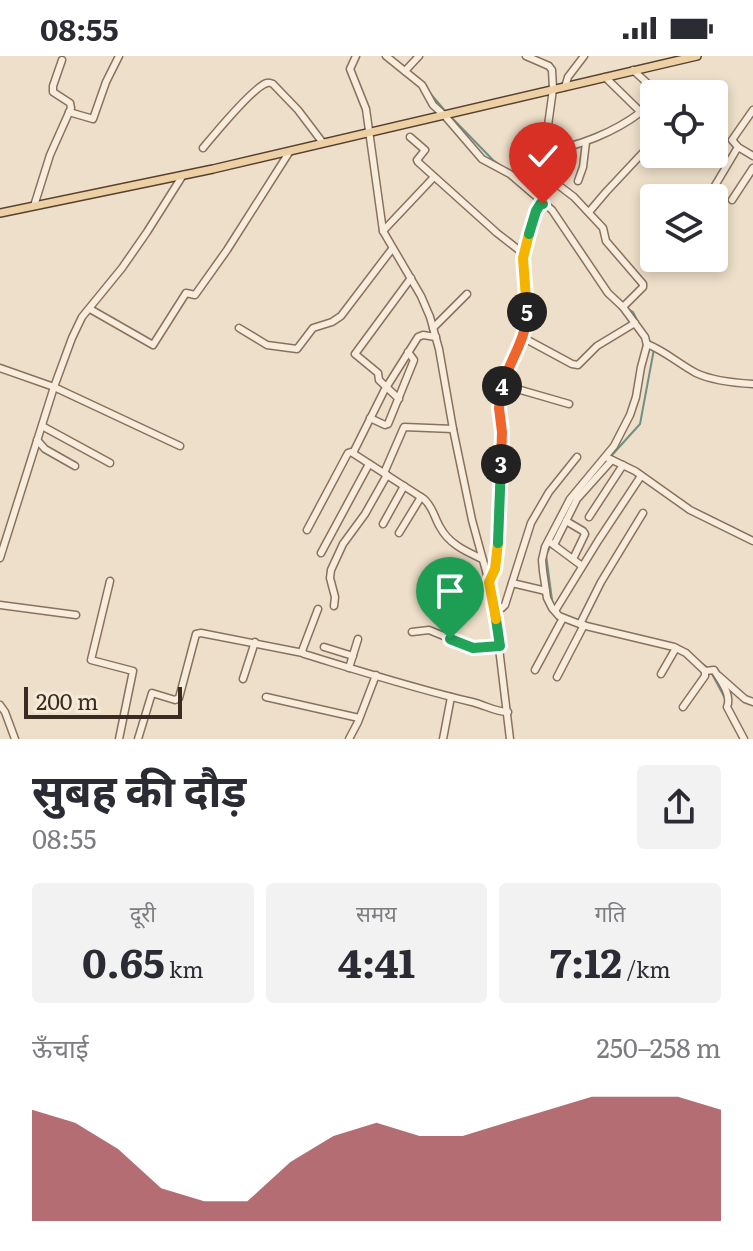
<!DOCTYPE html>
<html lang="hi">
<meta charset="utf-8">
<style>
body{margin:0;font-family:Literata,"Noto Sans Devanagari",serif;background:#f2f2f3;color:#2b2b33;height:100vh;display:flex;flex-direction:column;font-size:30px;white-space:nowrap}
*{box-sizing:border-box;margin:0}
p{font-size:26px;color:#7c7c81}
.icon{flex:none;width:44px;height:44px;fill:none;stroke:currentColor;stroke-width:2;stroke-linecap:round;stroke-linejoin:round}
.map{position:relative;height:683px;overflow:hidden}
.drawer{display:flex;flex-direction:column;background:#fff;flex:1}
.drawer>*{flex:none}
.controls{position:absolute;left:640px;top:24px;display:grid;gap:16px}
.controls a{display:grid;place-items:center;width:88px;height:88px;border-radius:8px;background:#fff;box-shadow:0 4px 12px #0003;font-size:40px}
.scale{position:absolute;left:24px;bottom:20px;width:158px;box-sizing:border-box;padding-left:8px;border:4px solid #3a2b21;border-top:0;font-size:22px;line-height:28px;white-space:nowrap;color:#3a2b21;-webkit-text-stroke:6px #f5ead8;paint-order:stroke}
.pin{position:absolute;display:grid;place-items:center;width:68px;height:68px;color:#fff;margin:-82px -34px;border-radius:50% 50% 50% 0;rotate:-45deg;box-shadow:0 0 8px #0007}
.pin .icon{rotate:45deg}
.km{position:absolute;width:40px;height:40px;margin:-20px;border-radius:50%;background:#222;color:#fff;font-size:22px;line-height:40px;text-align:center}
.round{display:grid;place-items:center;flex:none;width:84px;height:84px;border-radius:8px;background:#f2f2f3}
.overview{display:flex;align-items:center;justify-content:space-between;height:136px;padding:0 32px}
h1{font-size:44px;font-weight:700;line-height:60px}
.stats{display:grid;grid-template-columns:repeat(3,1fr);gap:12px;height:136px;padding:8px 32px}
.stats div{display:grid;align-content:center;border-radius:8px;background:#f2f2f3;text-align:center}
.stats b{font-size:40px;font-weight:700}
.stats small{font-size:22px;font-weight:400}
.stats p{font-size:22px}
.chart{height:224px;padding:16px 32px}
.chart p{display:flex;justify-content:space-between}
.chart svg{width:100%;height:144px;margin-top:8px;fill:#953139;opacity:.7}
.status{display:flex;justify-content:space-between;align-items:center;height:56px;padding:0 40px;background:#fff;direction:ltr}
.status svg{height:22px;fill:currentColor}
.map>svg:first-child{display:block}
</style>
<div class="status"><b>08:55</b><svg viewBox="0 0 49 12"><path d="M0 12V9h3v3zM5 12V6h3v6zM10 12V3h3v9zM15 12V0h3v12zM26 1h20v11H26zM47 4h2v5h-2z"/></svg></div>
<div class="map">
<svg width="753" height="683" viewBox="0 0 753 683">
<rect width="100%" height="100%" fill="#eddfc9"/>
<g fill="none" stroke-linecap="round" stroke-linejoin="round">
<g stroke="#709085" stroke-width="2">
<polyline points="429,36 446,56"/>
<polyline points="450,60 493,104 503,111"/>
<polyline points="628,253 633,256 640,270"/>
<polyline points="594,419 640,368 654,293"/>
<polyline points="552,544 546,499 572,446"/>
<polyline points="694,601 708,612"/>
<polyline points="712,618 726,644"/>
</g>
<defs>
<g id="minor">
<polyline points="356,0 350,13 366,53 383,175 421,240 430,261 439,293 453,373 472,464 489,526 495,559 510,683"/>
<path d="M386 0 422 29 433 49 445 60 482 103 510 118 552 154 608 237 623 251 645 281 647 289 641 311 636 341 630 359 614 390 570 443 545 491 542 504 543 515 547 542 552 552 559 560 582 569 674 591 686 597 705 615 714 614C721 625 732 639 727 651L744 683"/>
<polyline points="633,14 659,38"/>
<polyline points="405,15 419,0"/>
<polyline points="605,21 654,69"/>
<polyline points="565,31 568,21 584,0"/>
<polyline points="753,54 732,84 738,91 753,100"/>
<polyline points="69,56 93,63 106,26 119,0"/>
<polyline points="410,81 425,94 417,104 418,106 497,177 524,198"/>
<path d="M203 92C213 80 254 30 267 27 269 26 271 27 273 28L298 54 323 87"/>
<path d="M548 97C583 87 612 78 641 56"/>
<polyline points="553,125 574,141 603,172 606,185 643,228 643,231 623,251"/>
<polyline points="578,125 583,111 586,86"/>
<polyline points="713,133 738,91"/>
<polyline points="732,144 753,112"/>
<polyline points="34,150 50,99 71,52 70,47 53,36 53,30 62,4"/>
<polyline points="589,156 606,136 650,89"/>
<polyline points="383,175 434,121"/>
<polyline points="90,253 153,289 186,237 195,239 227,194 290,95"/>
<polyline points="239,272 267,289 297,293 313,272 332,266 341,260 392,193"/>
<polyline points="433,272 467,238"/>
<polyline points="522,281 572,308 578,309 597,290 635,267"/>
<path d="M647 288C665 295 679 308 696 317 713 325 735 327 753 328"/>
<polyline points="0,312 54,331 180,390"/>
<polyline points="503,329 569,348"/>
<polyline points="399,343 379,324 378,317 355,298 411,222"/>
<polyline points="370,362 385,369 388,368 414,304 408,296"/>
<polyline points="42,370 110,407"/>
<polyline points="37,384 45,393 75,410"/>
<polyline points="353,397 384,335 418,281 423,279 436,281"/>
<polyline points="606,401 635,415 690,454 753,485"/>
<polyline points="384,417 404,371 453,373"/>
<polyline points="589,461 623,409"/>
<polyline points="566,465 583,475 585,478 573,503"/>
<polyline points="383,468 404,430"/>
<path d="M307 474 348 397 351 396 424 443C433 451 434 461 440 471 449 488 465 495 482 503"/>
<polyline points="399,477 421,441"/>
<polyline points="551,487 582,510"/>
<polyline points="554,489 577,443 612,404"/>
<polyline points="321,497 369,408"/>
<polyline points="0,502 54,331 72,282 82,261 122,212 147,176 183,119"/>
<polyline points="110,525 91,604 133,615 119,683"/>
<polyline points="489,526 495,513 498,489 502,383 499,344 507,317 526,272 523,207 527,182 536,155 553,125 546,84 553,33 552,14 549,10 526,0"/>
<polyline points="512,527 546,535"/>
<polyline points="0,549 76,559"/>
<polyline points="334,550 335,541 330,522 331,514 343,488 365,458 387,419"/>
<path d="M318 553 302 595 304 598C360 615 416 633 472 646 485 649 495 656 508 656"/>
<polyline points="495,554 502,552 505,549 531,467 549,436 577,401"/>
<polyline points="555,555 598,485 641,420"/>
<polyline points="580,568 601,526 643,457"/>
<polyline points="412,576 429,574 473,592 500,590"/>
<polyline points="324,591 353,600"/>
<polyline points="349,612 358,583"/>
<polyline points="535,614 563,562"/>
<polyline points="661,618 676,592"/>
<polyline points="719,620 745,643 753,646"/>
<polyline points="557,621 584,569"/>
<polyline points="243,623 255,586"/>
<polyline points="266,641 359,662"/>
<polyline points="0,649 5,656 15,683"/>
<polyline points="683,651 705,620 705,615"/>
<polyline points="138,683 152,637 175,644 179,642 196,578 201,577 303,597"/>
<polyline points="349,683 358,666 376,619"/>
<polyline points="443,683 451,641"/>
</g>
<polyline id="major" points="0,157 213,113 697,0"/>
</defs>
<use href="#minor" stroke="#88715e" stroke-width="9"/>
<use href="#major" stroke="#574032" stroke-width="10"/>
<use href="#minor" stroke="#f8eddc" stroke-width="6"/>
<use href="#major" stroke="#edd0a3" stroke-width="7"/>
</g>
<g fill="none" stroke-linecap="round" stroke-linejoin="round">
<defs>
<polyline id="split-1" points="450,583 473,592 500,590 496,563"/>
<polyline id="split-2" points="496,563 489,526 495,513 498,487"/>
<polyline id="split-3" points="498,487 501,408"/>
<polyline id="split-4" points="501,408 502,376 499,352 502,330"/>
<path id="split-5" d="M502 330C509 306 527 282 527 256"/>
<polyline id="split-6" points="527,256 523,202 529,178"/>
<polyline id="split-7" points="529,178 536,155 541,147 543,148"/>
</defs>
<use href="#split-1" stroke="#fff" stroke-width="16"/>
<use href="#split-2" stroke="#fff" stroke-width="16"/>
<use href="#split-3" stroke="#fff" stroke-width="16"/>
<use href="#split-4" stroke="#fff" stroke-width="16"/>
<use href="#split-5" stroke="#fff" stroke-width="16"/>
<use href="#split-6" stroke="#fff" stroke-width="16"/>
<use href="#split-7" stroke="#fff" stroke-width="16"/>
<use href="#split-1" stroke="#22a559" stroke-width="10"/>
<use href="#split-2" stroke="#f5b400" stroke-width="10"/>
<use href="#split-3" stroke="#22a559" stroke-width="10"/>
<use href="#split-4" stroke="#f0652b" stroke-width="10"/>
<use href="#split-5" stroke="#f0652b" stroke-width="10"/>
<use href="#split-6" stroke="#f5b400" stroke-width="10"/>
<use href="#split-7" stroke="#22a559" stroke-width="10"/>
</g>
</svg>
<div class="controls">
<a><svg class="icon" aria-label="locate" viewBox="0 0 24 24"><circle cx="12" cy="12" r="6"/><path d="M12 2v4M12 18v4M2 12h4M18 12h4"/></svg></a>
<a><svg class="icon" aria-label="layers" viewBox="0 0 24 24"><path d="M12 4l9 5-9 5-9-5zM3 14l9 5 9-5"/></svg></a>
</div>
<div class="scale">200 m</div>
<div class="pin" style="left:450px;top:583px;background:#1e9e55"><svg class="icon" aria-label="arrive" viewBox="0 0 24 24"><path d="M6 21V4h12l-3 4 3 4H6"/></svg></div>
<div class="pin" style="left:543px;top:148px;background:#d93025"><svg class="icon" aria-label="check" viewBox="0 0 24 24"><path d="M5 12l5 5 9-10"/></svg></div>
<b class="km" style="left:501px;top:408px">3</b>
<b class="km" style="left:502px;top:330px">4</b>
<b class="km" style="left:527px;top:256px">5</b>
</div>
<section class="drawer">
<div class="overview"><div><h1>सुबह की दौड़</h1><p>08:55</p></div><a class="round"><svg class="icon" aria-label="share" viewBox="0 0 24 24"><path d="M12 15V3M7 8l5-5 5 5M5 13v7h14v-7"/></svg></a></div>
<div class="stats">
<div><p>दूरी</p><b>0.65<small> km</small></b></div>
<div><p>समय</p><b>4:41</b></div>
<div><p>गति</p><b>7:12<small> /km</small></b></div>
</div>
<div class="chart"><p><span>ऊँचाई</span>250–258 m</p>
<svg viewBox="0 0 160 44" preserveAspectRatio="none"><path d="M0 44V10L10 14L20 22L30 34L40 38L50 38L60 26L70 18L80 14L90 18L100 18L110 14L120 10L130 6L140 6L150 6L160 10V44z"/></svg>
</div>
</section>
